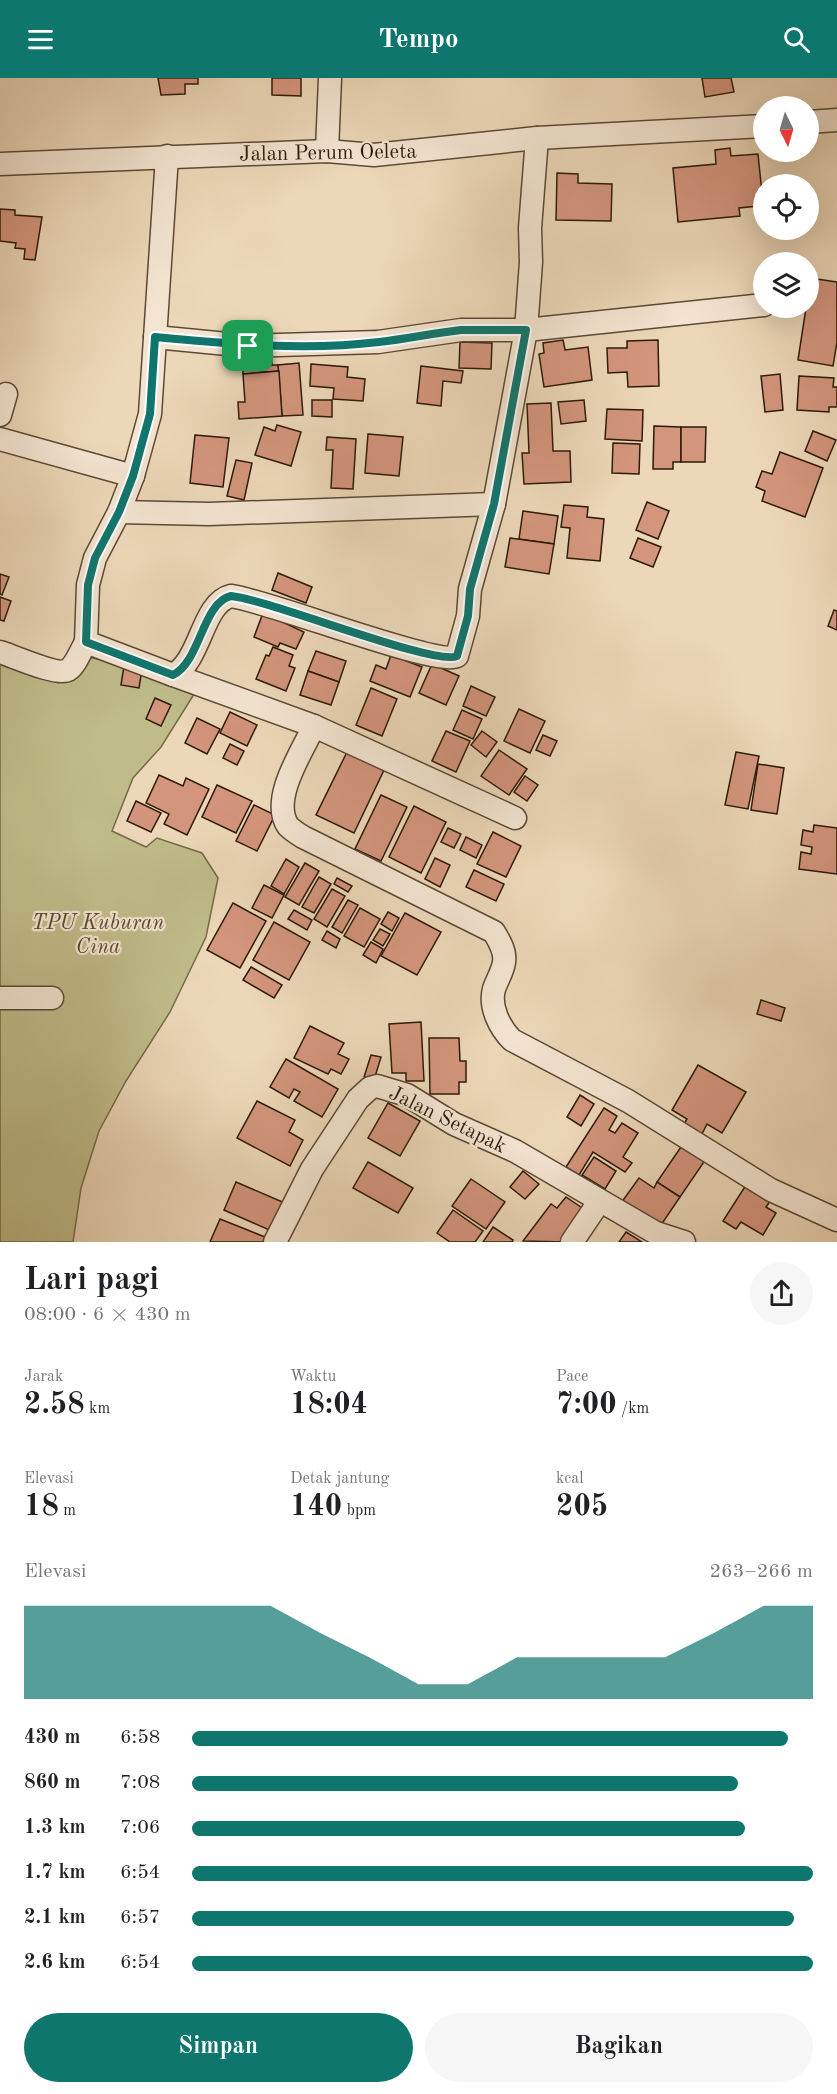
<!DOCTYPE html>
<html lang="id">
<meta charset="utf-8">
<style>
body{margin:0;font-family:"Old Standard TT",serif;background:#f6f6f6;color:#202124;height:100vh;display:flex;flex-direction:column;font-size:22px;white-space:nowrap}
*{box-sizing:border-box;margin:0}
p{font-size:20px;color:#757577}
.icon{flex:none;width:33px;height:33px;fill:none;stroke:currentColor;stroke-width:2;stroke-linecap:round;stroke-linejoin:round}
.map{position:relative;height:1164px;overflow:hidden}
.side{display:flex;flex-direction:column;background:#fff;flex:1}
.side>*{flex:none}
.needle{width:39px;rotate:175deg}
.fabs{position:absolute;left:753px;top:18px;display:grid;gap:12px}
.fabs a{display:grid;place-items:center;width:66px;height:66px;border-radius:50%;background:#fff;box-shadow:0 6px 24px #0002;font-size:30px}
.pin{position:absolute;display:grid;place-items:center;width:51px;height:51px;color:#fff;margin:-26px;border-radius:12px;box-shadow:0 3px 9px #0006}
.round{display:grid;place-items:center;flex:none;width:63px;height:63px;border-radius:32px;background:#f6f6f6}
.head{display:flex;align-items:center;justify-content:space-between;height:102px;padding:0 24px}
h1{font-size:33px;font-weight:600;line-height:45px}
.metrics{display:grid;grid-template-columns:repeat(3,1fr);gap:9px;height:102px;padding:6px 24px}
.metrics div{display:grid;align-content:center}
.metrics b{font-size:30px;font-weight:600}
.metrics small{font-size:16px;font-weight:400}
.metrics p{font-size:16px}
.chart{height:168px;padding:12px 24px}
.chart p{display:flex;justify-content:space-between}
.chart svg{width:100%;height:108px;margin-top:6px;fill:#0f766e;opacity:.7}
.primary-button{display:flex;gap:12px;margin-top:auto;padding:12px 24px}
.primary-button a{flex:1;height:69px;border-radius:36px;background:#0f766e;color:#fff;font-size:24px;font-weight:600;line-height:69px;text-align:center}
.primary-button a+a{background:#f6f6f6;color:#202124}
ul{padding:0 24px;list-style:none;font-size:20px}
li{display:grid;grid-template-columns:96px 72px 1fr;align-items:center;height:45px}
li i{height:15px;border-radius:8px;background:#0f766e}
header{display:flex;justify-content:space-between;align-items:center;height:78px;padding:0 24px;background:#0f766e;color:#fff;font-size:27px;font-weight:600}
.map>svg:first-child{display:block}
</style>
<header><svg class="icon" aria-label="menu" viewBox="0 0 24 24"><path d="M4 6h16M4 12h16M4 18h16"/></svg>Tempo<svg class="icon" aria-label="search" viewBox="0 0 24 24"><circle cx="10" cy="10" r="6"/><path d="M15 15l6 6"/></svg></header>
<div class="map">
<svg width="837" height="1164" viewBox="0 0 837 1164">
<rect width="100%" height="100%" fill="#ecd7b8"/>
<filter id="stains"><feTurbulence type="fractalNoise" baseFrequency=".00333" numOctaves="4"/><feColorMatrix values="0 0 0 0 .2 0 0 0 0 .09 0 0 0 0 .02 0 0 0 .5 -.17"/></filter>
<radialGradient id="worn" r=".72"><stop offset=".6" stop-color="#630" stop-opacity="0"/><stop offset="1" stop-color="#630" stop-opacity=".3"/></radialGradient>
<polygon fill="#bfbc89" stroke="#766b4a" stroke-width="1.5" points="87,579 136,589 196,613 161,669 133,700 112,753 146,769 157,760 202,775 218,800 206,859 170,934 126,1003 99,1053 81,1110 73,1164 0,1164 0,582 58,605"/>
<g fill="#d3957c" stroke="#2d1a0a" stroke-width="1.5">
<polygon points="158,0 198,0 198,6 185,6 185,16 161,17"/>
<polygon points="272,0 301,0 301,18 272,17"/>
<polygon points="702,0 731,0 734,14 705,19"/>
<polygon points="730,70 731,78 758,76 762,115 757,116 758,128 739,130 740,138 678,144 673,90 716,86 715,72"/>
<polygon points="557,95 578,96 578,105 612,106 611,143 556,142"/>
<polygon points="0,131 15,132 15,137 42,139 35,182 24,181 25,171 15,170 16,165 0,163"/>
<polygon points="810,200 837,204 837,264 833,288 798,282 806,230 808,230"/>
<polygon points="563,262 565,272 588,269 592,302 544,309 539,276 544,275 543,265"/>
<polygon points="658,262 659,308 628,309 627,294 608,295 607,270 627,270 627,263"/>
<polygon points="460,264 492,265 491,291 459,290"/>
<polygon points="271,270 272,287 278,287 279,293 243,296 242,272"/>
<polygon points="299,285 303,337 282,338 278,287"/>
<polygon points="311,286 348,289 347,299 365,301 363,323 333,321 334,310 310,308"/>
<polygon points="421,288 463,293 461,305 443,303 441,328 417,325"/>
<polygon points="279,293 282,338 239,341 238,324 245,324 243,296"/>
<polygon points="780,296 783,332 765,334 761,298"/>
<polygon points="799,298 834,300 833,309 837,309 837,329 829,329 829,334 797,332"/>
<polygon points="312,322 332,322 332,339 312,338"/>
<polygon points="584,322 586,343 561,346 558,324"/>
<polygon points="551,325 553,373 570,373 571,404 524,406 522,375 529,375 527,326"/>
<polygon points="607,331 643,332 642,363 605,361"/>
<polygon points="277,347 301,354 291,388 255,377 264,349 275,353"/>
<polygon points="654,348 681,349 681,384 673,384 673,391 653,391"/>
<polygon points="681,349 706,349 705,384 681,384"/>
<polygon points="813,353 836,362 827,383 805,373"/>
<polygon points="368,356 403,359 399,398 365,395"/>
<polygon points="195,357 229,360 223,409 190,405"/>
<polygon points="327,359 356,361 353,411 331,410 333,372 326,372"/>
<polygon points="613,365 640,366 639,396 612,395"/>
<polygon points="780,374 823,390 805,439 762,423 765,413 756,409 762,393 772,396"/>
<polygon points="236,382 252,385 244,422 227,418"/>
<polygon points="647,424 669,433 658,461 636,452"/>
<polygon points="564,427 588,429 587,439 604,441 600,483 567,480 570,450 561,449"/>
<polygon points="523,433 558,438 554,466 519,461"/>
<polygon points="510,460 554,466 549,496 505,489"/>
<polygon points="638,460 661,469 653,489 630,480"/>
<polygon points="278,495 312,509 306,525 272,512"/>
<polygon points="0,496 9,499 2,517 0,516"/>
<polygon points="0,519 11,523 4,543 0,542"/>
<polygon points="834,532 837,533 837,552 828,548"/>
<polygon points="263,535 304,554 296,571 280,565 278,569 254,559"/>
<polygon points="273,569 293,577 289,588 295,590 286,613 256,601 266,577 269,578"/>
<polygon points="316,573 346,583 339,604 308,593"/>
<polygon points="391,577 422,589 410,619 370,603 376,587 386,591"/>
<polygon points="432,586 459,598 446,627 419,615"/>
<polygon points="124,588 142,591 139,610 121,607"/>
<polygon points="308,593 339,604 331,627 300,617"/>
<polygon points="471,608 495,619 486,638 463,628"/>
<polygon points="371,610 397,621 382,658 356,647"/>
<polygon points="155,620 171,627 161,648 146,641"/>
<polygon points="519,631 545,643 530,675 504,663"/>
<polygon points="462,632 482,641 473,661 453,652"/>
<polygon points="230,634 257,647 247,668 220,655"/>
<polygon points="197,640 220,651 207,676 185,665"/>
<polygon points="446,653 470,663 456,694 432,683"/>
<polygon points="482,653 497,664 486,679 471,667"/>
<polygon points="543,657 557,663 550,678 536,672"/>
<polygon points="230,666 244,673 237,687 223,680"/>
<polygon points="499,672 527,691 509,717 481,698"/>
<polygon points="347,674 384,692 354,755 316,737"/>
<polygon points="736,674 759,678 748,731 725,727"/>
<polygon points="758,686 784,690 777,736 751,732"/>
<polygon points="159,697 183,708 186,700 209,711 187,757 164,746 169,736 146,725"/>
<polygon points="525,698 538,707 527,723 514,714"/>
<polygon points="217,707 252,723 236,755 202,739"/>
<polygon points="381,717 407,729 381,783 355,771"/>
<polygon points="136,723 161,735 151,754 127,743"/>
<polygon points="254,727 275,737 257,773 236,763"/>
<polygon points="414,728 446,744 421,795 389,779"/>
<polygon points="814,747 837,750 837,796 799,791 801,774 811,776 812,769 801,767 803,752 813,754"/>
<polygon points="448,750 461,756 454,770 441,764"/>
<polygon points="493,754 521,768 506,799 477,786"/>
<polygon points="466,759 482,767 476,780 460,772"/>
<polygon points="435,780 450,787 440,809 425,801"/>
<polygon points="286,781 299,789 284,816 271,808"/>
<polygon points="305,785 319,793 299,827 285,819"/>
<polygon points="474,792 504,806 496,823 466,809"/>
<polygon points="319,799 331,806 314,835 302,829"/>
<polygon points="337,800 352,808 348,814 334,806"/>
<polygon points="264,807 284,817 272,840 252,830"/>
<polygon points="332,811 345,818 327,849 314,841"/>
<polygon points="348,822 358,827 342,855 332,849"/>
<polygon points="233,825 266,843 240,890 207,872"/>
<polygon points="360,830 380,841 364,869 344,858"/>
<polygon points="294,832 312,842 307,852 288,841"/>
<polygon points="388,834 399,840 392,853 381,846"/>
<polygon points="405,835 441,854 417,897 381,878"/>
<polygon points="274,844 310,864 289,902 253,882"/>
<polygon points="380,851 390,856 383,868 373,862"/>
<polygon points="327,853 340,861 336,870 322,862"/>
<polygon points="371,864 383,871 376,885 363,877"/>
<polygon points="251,889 282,907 274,920 243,902"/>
<polygon points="761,922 785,930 781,943 757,936"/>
<polygon points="421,944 424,1003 406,1003 406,995 392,995 389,946"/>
<polygon points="310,948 344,965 338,976 349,981 341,996 331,991 328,996 294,980"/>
<polygon points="429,960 459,960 460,983 466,983 466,1004 459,1004 459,1016 430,1016"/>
<polygon points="371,977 381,979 374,1002 364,999"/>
<polygon points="286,981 338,1011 322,1039 294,1023 300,1014 294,1011 289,1020 270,1009"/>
<polygon points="698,987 746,1014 722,1055 707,1046 702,1056 684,1046 687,1041 672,1032"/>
<polygon points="580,1017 594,1026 581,1048 567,1039"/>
<polygon points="257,1023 295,1042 289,1054 303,1062 290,1088 237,1060"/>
<polygon points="388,1025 420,1043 400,1078 368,1060"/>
<polygon points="604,1030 617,1038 609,1052 615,1055 622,1045 638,1055 623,1079 632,1085 625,1094 593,1074 579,1097 566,1089"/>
<polygon points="683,1066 706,1081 680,1119 657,1104"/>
<polygon points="594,1079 616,1093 605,1111 582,1097"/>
<polygon points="368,1084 413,1110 398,1135 353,1110"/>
<polygon points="523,1093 539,1106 525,1121 510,1109"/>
<polygon points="639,1100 654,1110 657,1104 680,1119 659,1150 621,1125"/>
<polygon points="471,1101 505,1124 486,1151 452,1128"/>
<polygon points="236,1104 287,1126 274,1154 224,1132"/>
<polygon points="746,1107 771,1122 766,1129 776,1135 763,1157 741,1144 736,1151 723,1143"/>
<polygon points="566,1119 588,1134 566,1164 523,1163 551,1126 557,1130"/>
<polygon points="453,1132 483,1153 475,1164 450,1164 437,1155"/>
<polygon points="220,1141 270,1161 269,1164 210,1164"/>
<polygon points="493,1149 513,1162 512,1164 483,1164"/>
<polygon points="626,1154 642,1164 619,1164"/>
</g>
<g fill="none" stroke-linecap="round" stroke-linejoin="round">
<defs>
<g id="minor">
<polyline points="808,44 837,42"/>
<polyline points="327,73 330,0"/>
<path d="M167 78 150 336 133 398 119 434 95 480 88 507 86 564 173 597C201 583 202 525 231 518 270 523 436 589 457 578L468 538 470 511 494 426 526 252 531 184 530 150 537 60"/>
<polyline points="0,86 327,73 374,77 537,60 764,48"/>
<polyline points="155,259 248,268 378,264 461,252 526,252 764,227"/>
<polyline points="0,337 6,316"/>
<polyline points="0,361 133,398"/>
<polyline points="119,434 209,436 494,426"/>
<path d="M0 574C13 578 57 598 68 592 76 587 81 572 86 564"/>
<polyline points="173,597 314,648 515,740"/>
<path d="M314 648C302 674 270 721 288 748 292 752 298 756 303 759L494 854C499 863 506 873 504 884 503 893 497 902 494 911 489 929 500 950 512 962L628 1023 771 1112 837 1142"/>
<polyline points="0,920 52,920"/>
<polyline points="275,1164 312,1091 358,1021 370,1010 377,1008 407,1017 454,1046 515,1073 656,1155 684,1164"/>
<polyline points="572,1164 599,1124"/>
</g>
</defs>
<use href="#minor" stroke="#5d4936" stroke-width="25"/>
<use href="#minor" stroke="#f3e5d1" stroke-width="22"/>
</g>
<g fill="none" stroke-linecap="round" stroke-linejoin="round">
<defs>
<path id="route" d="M461 252H526L494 426 470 511 468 538 457 578C436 589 271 522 231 518 202 525 201 583 173 597L86 564 88 507 95 480 119 434 133 398 150 336 155 259C229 266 305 273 379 264 407 261 434 255 461 252Z"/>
</defs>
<use href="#route" stroke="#fff" stroke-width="12"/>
<use href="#route" stroke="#0f766e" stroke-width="8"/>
</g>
<g text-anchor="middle" stroke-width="4.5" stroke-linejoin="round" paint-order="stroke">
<g font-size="21" fill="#2d1a0a" stroke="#f3e5d1">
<text transform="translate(328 74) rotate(-1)" y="7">Jalan Perum Oeleta</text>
<text transform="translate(448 1041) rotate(26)" y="7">Jalan Setapak</text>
</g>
<g font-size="21" font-style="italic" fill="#594b30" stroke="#f3e5d1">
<text x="98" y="851">TPU Kuburan<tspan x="98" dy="24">Cina</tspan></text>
</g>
</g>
<rect width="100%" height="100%" filter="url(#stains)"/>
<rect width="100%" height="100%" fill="url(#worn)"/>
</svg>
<div class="fabs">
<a><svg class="needle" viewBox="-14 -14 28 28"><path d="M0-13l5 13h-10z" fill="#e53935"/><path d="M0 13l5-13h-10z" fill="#757577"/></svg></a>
<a><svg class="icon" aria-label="locate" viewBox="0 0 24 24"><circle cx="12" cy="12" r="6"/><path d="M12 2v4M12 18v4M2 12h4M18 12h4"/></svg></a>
<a><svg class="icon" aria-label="layers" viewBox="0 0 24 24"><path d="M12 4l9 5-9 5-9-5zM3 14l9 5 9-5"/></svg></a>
</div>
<div class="pin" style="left:248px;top:268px;background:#1e9e55"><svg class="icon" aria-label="arrive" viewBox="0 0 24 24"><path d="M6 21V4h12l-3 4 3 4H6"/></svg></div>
</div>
<section class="side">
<div class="head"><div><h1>Lari pagi</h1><p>08:00 · 6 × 430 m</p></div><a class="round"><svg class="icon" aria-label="share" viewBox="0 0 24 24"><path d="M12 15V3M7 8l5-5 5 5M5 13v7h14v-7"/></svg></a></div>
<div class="metrics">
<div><p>Jarak</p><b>2.58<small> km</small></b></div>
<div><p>Waktu</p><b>18:04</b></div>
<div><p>Pace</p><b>7:00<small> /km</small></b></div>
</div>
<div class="metrics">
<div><p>Elevasi</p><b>18<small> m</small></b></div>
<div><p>Detak jantung</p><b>140<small> bpm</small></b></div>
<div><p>kcal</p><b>205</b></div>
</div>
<div class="chart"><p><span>Elevasi</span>263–266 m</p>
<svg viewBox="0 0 160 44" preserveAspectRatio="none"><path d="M0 44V6L10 6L20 6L30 6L40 6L50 6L60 17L70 27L80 38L90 38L100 27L110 27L120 27L130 27L140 17L150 6L160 6V44z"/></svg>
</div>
<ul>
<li><b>430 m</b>6:58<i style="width:96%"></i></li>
<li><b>860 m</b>7:08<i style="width:88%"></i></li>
<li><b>1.3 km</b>7:06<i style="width:89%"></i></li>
<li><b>1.7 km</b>6:54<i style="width:100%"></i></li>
<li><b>2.1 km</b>6:57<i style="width:97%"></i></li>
<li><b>2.6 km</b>6:54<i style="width:100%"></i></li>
</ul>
<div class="primary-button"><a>Simpan</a><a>Bagikan</a></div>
</section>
